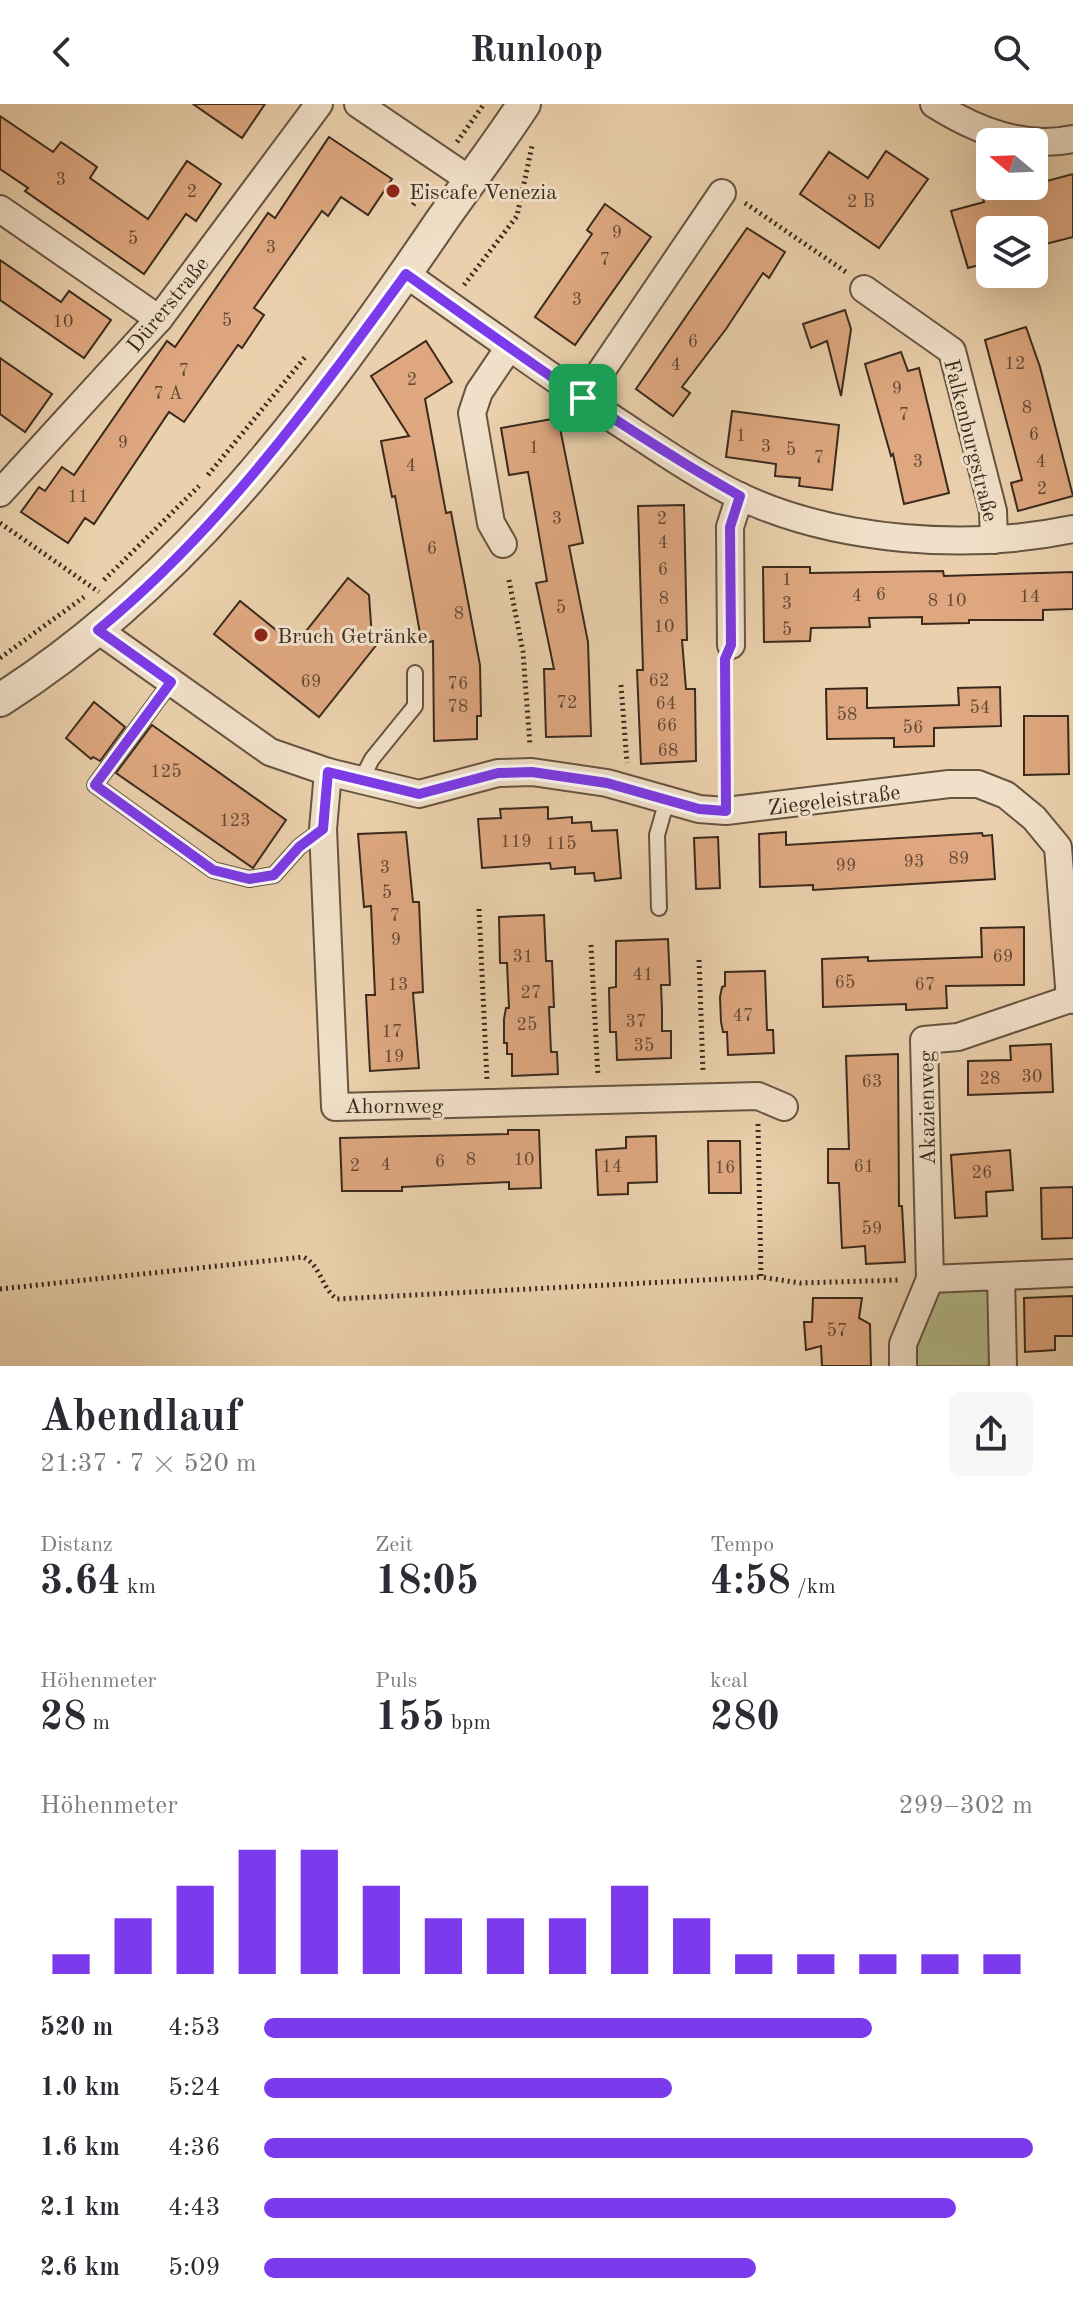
<!DOCTYPE html>
<html lang="de">
<meta charset="utf-8">
<style>
body{margin:0;font-family:"Old Standard TT",serif;background:#f7f7f7;color:#2b2b33;height:100vh;display:flex;flex-direction:column;font-size:30px;white-space:nowrap}
*{box-sizing:border-box;margin:0}
p{font-size:26px;color:#7c7c81}
.icon{flex:none;width:44px;height:44px;fill:none;stroke:currentColor;stroke-width:2;stroke-linecap:round;stroke-linejoin:round}
.map{position:relative;height:1262px;overflow:hidden}
.sheet{display:flex;flex-direction:column;background:#fff;flex:1}
.sheet>*{flex:none}
.needle{width:52px;rotate:289deg}
.fabs{position:absolute;left:976px;top:24px;display:grid;gap:16px}
.fabs a{display:grid;place-items:center;width:72px;height:72px;border-radius:12px;background:#fff;box-shadow:0 8px 32px #0002;font-size:40px}
.pin{position:absolute;display:grid;place-items:center;width:68px;height:68px;color:#fff;margin:-34px;border-radius:16px;box-shadow:0 4px 12px #0006}
.round{display:grid;place-items:center;flex:none;width:84px;height:84px;border-radius:12px;background:#f7f7f7}
.summary{display:flex;align-items:center;justify-content:space-between;height:136px;padding:0 40px}
h1{font-size:44px;font-weight:700;line-height:60px}
.stats{display:grid;grid-template-columns:repeat(3,1fr);gap:12px;height:136px;padding:8px 40px}
.stats div{display:grid;align-content:center}
.stats b{font-size:40px;font-weight:700}
.stats small{font-size:22px;font-weight:400}
.stats p{font-size:22px}
.chart{height:224px;padding:16px 40px}
.chart p{display:flex;justify-content:space-between}
.chart svg{width:100%;height:144px;margin-top:8px;stroke:#7c3aed;stroke-width:6}
ul{padding:0 40px;list-style:none;font-size:26px}
li{display:grid;grid-template-columns:128px 96px 1fr;align-items:center;height:60px}
li i{height:20px;border-radius:10px;background:#7c3aed}
header{display:flex;justify-content:space-between;align-items:center;height:104px;padding:0 40px;background:#fff;font-size:36px;font-weight:700}
.map>svg:first-child{display:block}
</style>
<header><svg class="icon" aria-label="back" viewBox="0 0 24 24"><path d="M15 5l-7 7 7 7"/></svg>Runloop<svg class="icon" aria-label="search" viewBox="0 0 24 24"><circle cx="10" cy="10" r="6"/><path d="M15 15l6 6"/></svg></header>
<div class="map">
<svg width="1073" height="1262" viewBox="0 0 1073 1262">
<rect width="100%" height="100%" fill="#ead0ac"/>
<filter id="stains"><feTurbulence type="fractalNoise" baseFrequency=".0025" numOctaves="4"/><feColorMatrix values="0 0 0 0 .2 0 0 0 0 .09 0 0 0 0 .02 0 0 0 .5 -.17"/></filter>
<radialGradient id="worn" r=".72"><stop offset=".6" stop-color="#630" stop-opacity="0"/><stop offset="1" stop-color="#630" stop-opacity=".3"/></radialGradient>
<polygon fill="#b4bc8c" stroke="#777354" stroke-width="2" points="935,1177 995,1178 991,1262 917,1262 916,1222"/>
<g fill="#dea77f" stroke="#3a2a1d" stroke-width="2">
<polygon points="193,0 265,0 242,34"/>
<polygon points="0,12 53,48 61,38 97,63 90,74 148,115 187,57 221,80 196,117 186,110 144,170 25,87 28,84 0,65"/>
<polygon points="329,33 392,75 368,111 341,93 328,112 322,107 254,204 264,211 242,244 238,241 184,318 169,308 94,420 85,414 68,439 21,408 39,383 45,387 62,363 74,371 167,237 175,243 268,109 275,114"/>
<polygon points="886,47 928,75 879,144 800,90 829,48 868,74"/>
<polygon points="1073,70 1073,133 1034,143 1034,126 990,126 990,158 968,164 951,107 984,98 983,94"/>
<polygon points="605,100 651,133 575,241 535,213 592,130 587,126"/>
<polygon points="747,124 785,148 769,174 763,169 726,225 682,283 690,289 673,312 636,285"/>
<polygon points="0,156 61,198 69,187 111,216 84,254 0,196"/>
<polygon points="845,206 851,225 841,292 827,237 811,244 803,220"/>
<polygon points="1026,223 1040,263 1073,392 1018,407 1011,379 1022,376 985,236"/>
<polygon points="426,237 452,278 425,295 446,409 451,408 480,561 481,612 477,612 477,635 434,637 433,537 422,540 395,392 392,393 381,337 409,332 371,272"/>
<polygon points="901,248 908,267 919,264 949,389 904,400 893,350 891,352 865,260"/>
<polygon points="0,254 52,290 25,328 0,310"/>
<polygon points="732,307 839,321 832,386 799,382 800,374 775,372 776,360 726,353"/>
<polygon points="558,314 583,439 569,442 588,538 591,632 546,633 544,565 554,565 536,479 547,477 528,368 509,371 501,324"/>
<polygon points="684,401 687,536 682,536 686,585 695,585 696,657 641,660 637,566 643,566 638,402"/>
<polygon points="763,463 810,463 810,469 943,467 944,472 1073,468 1073,505 1043,506 1043,516 969,516 969,519 922,520 922,513 869,514 870,523 811,524 810,537 764,538"/>
<polygon points="348,474 369,491 372,534 378,539 319,613 214,530 240,497 295,541"/>
<polygon points="1000,583 1001,622 934,624 934,642 894,643 894,634 827,635 826,585 867,584 867,604 959,601 958,584"/>
<polygon points="94,598 125,623 100,657 93,653 91,655 66,634"/>
<polygon points="1024,612 1068,612 1069,670 1024,671"/>
<polygon points="152,621 286,716 253,764 116,669"/>
<polygon points="548,703 548,715 572,713 572,719 591,718 592,727 617,726 621,774 595,777 594,769 575,770 575,763 551,765 550,759 482,764 478,715 501,714 500,705"/>
<polygon points="406,728 413,798 419,798 423,888 413,889 419,964 370,967 366,891 375,891 371,802 364,803 358,730"/>
<polygon points="786,728 786,741 982,729 983,732 992,731 995,775 813,786 813,781 760,783 759,730"/>
<polygon points="718,733 720,784 696,785 694,734"/>
<polygon points="544,811 546,857 552,857 554,903 549,903 551,948 557,948 558,970 512,972 512,950 507,950 507,939 504,939 504,915 506,904 509,904 508,882 507,859 500,859 499,813"/>
<polygon points="1024,823 1024,881 946,882 947,904 906,906 906,900 823,903 822,855 868,853 868,857 982,853 981,824"/>
<polygon points="668,835 670,881 661,881 662,906 662,927 671,927 671,954 617,956 616,928 610,928 609,884 616,883 616,837"/>
<polygon points="765,867 767,926 773,926 774,949 728,951 727,928 723,928 721,918 720,893 722,883 725,882 725,868"/>
<polygon points="1051,940 1053,988 968,991 968,957 1011,956 1010,942"/>
<polygon points="898,950 899,1102 902,1102 905,1158 866,1160 865,1142 842,1144 839,1079 828,1079 828,1045 849,1045 846,952"/>
<polygon points="508,1026 539,1026 541,1084 509,1085 509,1078 402,1083 402,1087 342,1087 340,1034 508,1030"/>
<polygon points="656,1032 657,1078 628,1079 628,1090 598,1091 596,1046 626,1044 626,1033"/>
<polygon points="708,1037 740,1037 741,1089 709,1089"/>
<polygon points="1010,1046 1013,1086 986,1088 987,1112 955,1114 951,1051"/>
<polygon points="1073,1083 1073,1134 1042,1135 1041,1084"/>
<polygon points="1073,1192 1073,1232 1055,1232 1055,1246 1025,1248 1024,1194"/>
<polygon points="813,1194 862,1194 859,1214 870,1220 871,1262 822,1262 821,1242 806,1246 804,1218 812,1218"/>
</g>
<g fill="none" stroke-linecap="round" stroke-linejoin="round">
<defs>
<g id="service">
<polyline points="171,578 95,681 213,766 249,775 274,771 299,743 323,725"/>
<polyline points="361,676 372,655 415,602 415,569"/>
<polyline points="659,804 657,731 667,696"/>
</g>
<g id="minor">
<polyline points="358,0 470,76"/>
<path d="M934 0C975 26 1023 46 1073 35"/>
<polyline points="0,105 159,215"/>
<path d="M406 170C475 219 544 268 615 316 655 342 696 371 739 392 837 438 968 447 1073 425"/>
<polyline points="864,185 952,247 993,407 994,436"/>
<polyline points="583,294 722,89"/>
<polyline points="0,389 159,215 319,0"/>
<polyline points="503,440 491,419 472,309 479,288 508,245"/>
<polyline points="98,526 270,648 328,668 419,690 498,669 532,668 607,679 699,705 726,707 949,680 978,680 1006,691 1034,714 1058,743 1070,895 1073,896"/>
<polyline points="731,541 730,423 740,392"/>
<polyline points="328,668 323,725 335,1003 758,992 784,1003"/>
<polyline points="1001,1172 1073,1169"/>
<polyline points="930,1175 1001,1172 1003,1262"/>
<polyline points="903,1262 903,1240 930,1175 924,936 958,933 1070,895"/>
</g>
<path id="tertiary" d="M0 596C186 478 318 298 440 119 468 79 498 40 524 0"/>
</defs>
<use href="#service" stroke="#665441" stroke-width="18"/>
<use href="#minor" stroke="#665441" stroke-width="30"/>
<use href="#tertiary" stroke="#665441" stroke-width="36"/>
<g stroke="#3a2a1d" stroke-width="5" stroke-dasharray="2 4" stroke-linecap="butt">
<polyline points="457,38 484,0"/>
<polyline points="745,99 846,168"/>
<polyline points="413,101 428,79"/>
<polyline points="464,181 517,112 532,42"/>
<polyline points="208,371 306,252"/>
<polyline points="0,419 99,488"/>
<polyline points="104,476 199,382"/>
<polyline points="509,476 523,548 530,642"/>
<polyline points="0,554 84,493"/>
<polyline points="726,564 726,682"/>
<polyline points="621,581 627,659"/>
<polyline points="479,805 487,976"/>
<polyline points="591,841 598,972"/>
<polyline points="699,856 703,967"/>
<polyline points="758,1020 761,1173 800,1179 901,1176"/>
<path d="M0 1185 303 1153C321 1161 321 1184 337 1195L761 1173"/>
</g>
<use href="#service" stroke="#f1e0c9" stroke-width="14"/>
<use href="#minor" stroke="#f1e0c9" stroke-width="26"/>
<use href="#tertiary" stroke="#f1e0c9" stroke-width="32"/>
</g>
<g fill="none" stroke-linecap="round" stroke-linejoin="round">
<defs>
<path id="route" d="M406 170C515 248 623 326 740 392L730 423 731 541 725 555 726 707 699 705 607 679 532 668 498 669 419 690 328 668 323 725 299 743 274 771 249 775 213 766 95 681 171 578 98 526C220 426 314 296 406 170Z"/>
</defs>
<use href="#route" stroke="#fff" stroke-width="16"/>
<use href="#route" stroke="#7c3aed" stroke-width="10"/>
</g>
<g fill="#8f2418" stroke="#f1e0c9" stroke-width="3">
<circle cx="393" cy="87" r="8"/>
<circle cx="261" cy="531" r="8"/>
</g>
<g text-anchor="middle" stroke-width="6" stroke-linejoin="round" paint-order="stroke">
<g font-size="18" fill="#634936">
<text x="61" y="81">3</text>
<text x="192" y="93">2</text>
<text x="861" y="103">2 B</text>
<text x="617" y="134">9</text>
<text x="133" y="140">5</text>
<text x="271" y="149">3</text>
<text x="605" y="161">7</text>
<text x="577" y="201">3</text>
<text x="227" y="222">5</text>
<text x="63" y="223">10</text>
<text x="693" y="243">6</text>
<text x="1015" y="265">12</text>
<text x="676" y="266">4</text>
<text x="184" y="272">7</text>
<text x="412" y="281">2</text>
<text x="897" y="290">9</text>
<text x="168" y="295">7 A</text>
<text x="1027" y="309">8</text>
<text x="904" y="316">7</text>
<text x="1034" y="336">6</text>
<text x="741" y="337">1</text>
<text x="123" y="344">9</text>
<text x="766" y="348">3</text>
<text x="534" y="349">1</text>
<text x="791" y="351">5</text>
<text x="819" y="359">7</text>
<text x="918" y="363">3</text>
<text x="1041" y="363">4</text>
<text x="411" y="367">4</text>
<text x="1042" y="390">2</text>
<text x="78" y="398">11</text>
<text x="557" y="420">3</text>
<text x="662" y="420">2</text>
<text x="663" y="444">4</text>
<text x="432" y="450">6</text>
<text x="663" y="471">6</text>
<text x="787" y="481">1</text>
<text x="881" y="496">6</text>
<text x="857" y="497">4</text>
<text x="1030" y="498">14</text>
<text x="664" y="500">8</text>
<text x="933" y="502">8</text>
<text x="956" y="502">10</text>
<text x="787" y="505">3</text>
<text x="561" y="509">5</text>
<text x="459" y="515">8</text>
<text x="664" y="528">10</text>
<text x="787" y="531">5</text>
<text x="659" y="582">62</text>
<text x="311" y="583">69</text>
<text x="458" y="585">76</text>
<text x="567" y="604">72</text>
<text x="666" y="605">64</text>
<text x="458" y="608">78</text>
<text x="980" y="609">54</text>
<text x="847" y="616">58</text>
<text x="667" y="627">66</text>
<text x="913" y="629">56</text>
<text x="668" y="652">68</text>
<text x="166" y="673">125</text>
<text x="235" y="722">123</text>
<text x="516" y="743">119</text>
<text x="561" y="745">115</text>
<text x="959" y="760">89</text>
<text x="914" y="763">93</text>
<text x="846" y="767">99</text>
<text x="385" y="769">3</text>
<text x="387" y="794">5</text>
<text x="395" y="817">7</text>
<text x="396" y="841">9</text>
<text x="523" y="858">31</text>
<text x="1003" y="858">69</text>
<text x="643" y="876">41</text>
<text x="845" y="884">65</text>
<text x="398" y="886">13</text>
<text x="925" y="886">67</text>
<text x="531" y="894">27</text>
<text x="743" y="917">47</text>
<text x="636" y="923">37</text>
<text x="527" y="926">25</text>
<text x="392" y="933">17</text>
<text x="644" y="947">35</text>
<text x="394" y="958">19</text>
<text x="1032" y="978">30</text>
<text x="990" y="980">28</text>
<text x="872" y="983">63</text>
<text x="471" y="1061">8</text>
<text x="524" y="1061">10</text>
<text x="440" y="1063">6</text>
<text x="386" y="1066">4</text>
<text x="355" y="1067">2</text>
<text x="612" y="1068">14</text>
<text x="864" y="1068">61</text>
<text x="725" y="1069">16</text>
<text x="982" y="1074">26</text>
<text x="872" y="1130">59</text>
<text x="837" y="1232">57</text>
</g>
<g font-size="22" fill="#3a2a1d" stroke="#f1e0c9" text-anchor="start">
<text x="409" y="95">Eiscafe Venezia</text>
<text x="277" y="539">Bruch Getränke</text>
</g>
<g font-size="22" fill="#3a2a1d" stroke="#f1e0c9">
<text transform="translate(167 200) rotate(-51)" y="8">Dürerstraße</text>
<text transform="translate(972 336) rotate(76)" y="8">Falkenburgstraße</text>
<text transform="translate(834 695) rotate(-7)" y="8">Ziegeleistraße</text>
<text x="394" y="1009">Ahornweg</text>
<text transform="translate(926 1004) rotate(-91)" y="8">Akazienweg</text>
</g>
</g>
<rect width="100%" height="100%" filter="url(#stains)"/>
<rect width="100%" height="100%" fill="url(#worn)"/>
</svg>
<div class="fabs">
<a><svg class="needle" viewBox="-14 -14 28 28"><path d="M0-13l5 13h-10z" fill="#e53935"/><path d="M0 13l5-13h-10z" fill="#7c7c81"/></svg></a>
<a><svg class="icon" aria-label="layers" viewBox="0 0 24 24"><path d="M12 4l9 5-9 5-9-5zM3 14l9 5 9-5"/></svg></a>
</div>
<div class="pin" style="left:583px;top:294px;background:#1e9e55"><svg class="icon" aria-label="arrive" viewBox="0 0 24 24"><path d="M6 21V4h12l-3 4 3 4H6"/></svg></div>
</div>
<section class="sheet">
<div class="summary"><div><h1>Abendlauf</h1><p>21:37 · 7 × 520 m</p></div><a class="round"><svg class="icon" aria-label="share" viewBox="0 0 24 24"><path d="M12 15V3M7 8l5-5 5 5M5 13v7h14v-7"/></svg></a></div>
<div class="stats">
<div><p>Distanz</p><b>3.64<small> km</small></b></div>
<div><p>Zeit</p><b>18:05</b></div>
<div><p>Tempo</p><b>4:58<small> /km</small></b></div>
</div>
<div class="stats">
<div><p>Höhenmeter</p><b>28<small> m</small></b></div>
<div><p>Puls</p><b>155<small> bpm</small></b></div>
<div><p>kcal</p><b>280</b></div>
</div>
<div class="chart"><p><span>Höhenmeter</span>299–302 m</p>
<svg viewBox="0 0 160 44" preserveAspectRatio="none"><path d="M5 44V38M15 44V27M25 44V17M35 44V6M45 44V6M55 44V17M65 44V27M75 44V27M85 44V27M95 44V17M105 44V27M115 44V38M125 44V38M135 44V38M145 44V38M155 44V38"/></svg>
</div>
<ul>
<li><b>520 m</b>4:53<i style="width:79%"></i></li>
<li><b>1.0 km</b>5:24<i style="width:53%"></i></li>
<li><b>1.6 km</b>4:36<i style="width:100%"></i></li>
<li><b>2.1 km</b>4:43<i style="width:90%"></i></li>
<li><b>2.6 km</b>5:09<i style="width:64%"></i></li>
</ul>
</section>
